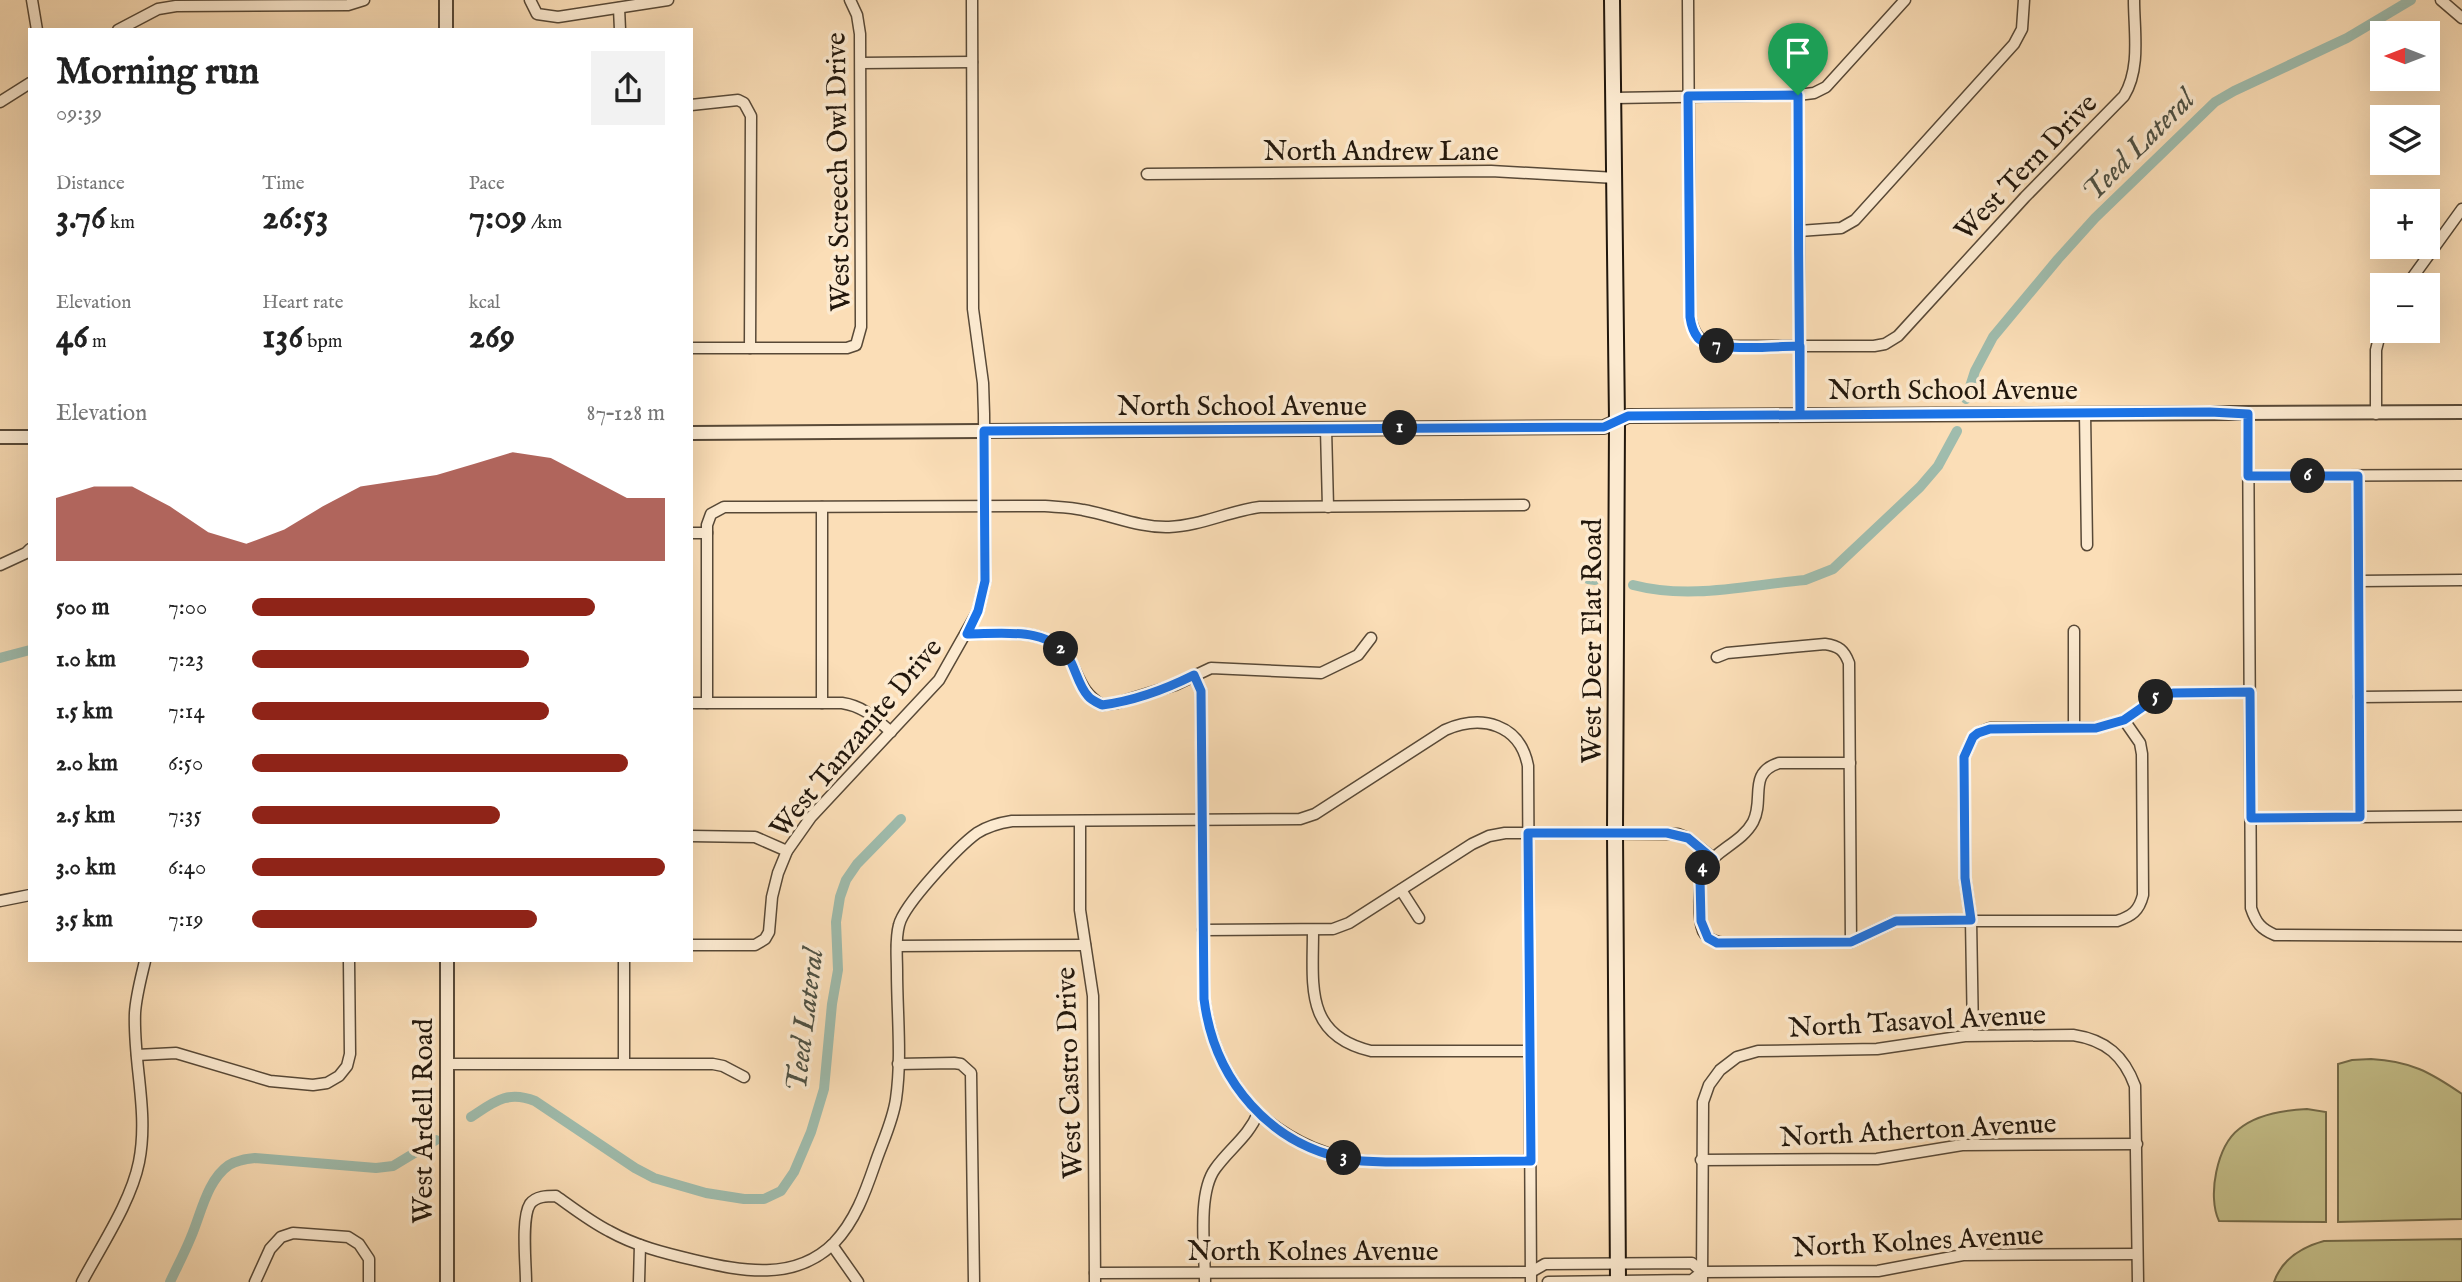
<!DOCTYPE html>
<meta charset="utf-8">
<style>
body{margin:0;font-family:"IM FELL English",serif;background:#f2f2f2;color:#222;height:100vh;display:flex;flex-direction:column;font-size:26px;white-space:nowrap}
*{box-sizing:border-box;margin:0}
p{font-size:23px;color:#767676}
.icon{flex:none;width:38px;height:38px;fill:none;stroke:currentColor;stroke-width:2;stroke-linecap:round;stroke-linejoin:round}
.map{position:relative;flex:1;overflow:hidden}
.side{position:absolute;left:28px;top:28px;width:665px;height:934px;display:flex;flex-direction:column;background:#fff;border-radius:0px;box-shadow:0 7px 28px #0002}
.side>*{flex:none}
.needle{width:46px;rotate:270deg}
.tools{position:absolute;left:2370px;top:21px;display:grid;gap:14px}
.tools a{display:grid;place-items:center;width:70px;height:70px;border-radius:0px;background:#fff;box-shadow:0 7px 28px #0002;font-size:35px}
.pin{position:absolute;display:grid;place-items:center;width:60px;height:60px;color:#fff;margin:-72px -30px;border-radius:50% 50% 50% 0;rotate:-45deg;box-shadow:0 0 7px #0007}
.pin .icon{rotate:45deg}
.km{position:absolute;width:35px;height:35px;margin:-18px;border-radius:50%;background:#222;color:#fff;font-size:19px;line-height:35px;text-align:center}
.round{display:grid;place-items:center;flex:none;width:74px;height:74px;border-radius:0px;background:#f2f2f2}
.overview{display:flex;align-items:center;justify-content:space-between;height:119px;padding:0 28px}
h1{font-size:38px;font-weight:800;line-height:52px}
.metrics{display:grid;grid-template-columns:repeat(3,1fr);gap:10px;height:119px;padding:7px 28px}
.metrics div{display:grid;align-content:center}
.metrics b{font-size:35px;font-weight:800}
.metrics small{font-size:19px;font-weight:400}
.metrics p{font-size:19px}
.chart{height:196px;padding:14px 28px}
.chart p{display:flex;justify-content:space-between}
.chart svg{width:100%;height:126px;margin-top:7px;fill:#8f2418;opacity:.7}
ul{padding:0 28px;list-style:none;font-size:23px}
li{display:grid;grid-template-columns:112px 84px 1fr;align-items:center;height:52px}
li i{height:18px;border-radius:9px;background:#8f2418}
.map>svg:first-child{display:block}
</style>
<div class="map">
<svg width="2462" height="1282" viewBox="0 0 2462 1282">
<rect width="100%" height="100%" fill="#fbdeb7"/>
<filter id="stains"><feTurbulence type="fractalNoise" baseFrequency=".00286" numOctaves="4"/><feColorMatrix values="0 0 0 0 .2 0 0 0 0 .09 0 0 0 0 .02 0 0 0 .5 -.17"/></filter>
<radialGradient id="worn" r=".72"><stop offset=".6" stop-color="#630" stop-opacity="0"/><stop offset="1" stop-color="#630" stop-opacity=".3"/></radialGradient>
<g fill="#c5c08a" stroke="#746c4b" stroke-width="2">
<path d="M2371 1059C2410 1061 2430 1072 2462 1094V1219L2338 1222V1064L2352 1060Z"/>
<path d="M2307 1109 2326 1112V1222L2219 1221C2207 1196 2217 1146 2239 1129 2257 1114 2285 1110 2307 1109Z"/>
<path d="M2462 1239V1282H2274C2282 1259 2302 1247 2324 1241Z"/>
</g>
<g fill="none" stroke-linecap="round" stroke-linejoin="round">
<g stroke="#9fbcad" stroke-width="10">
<polyline points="1966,399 1975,371 1993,337 2058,259 2095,218 2215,102 2234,91 2347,38 2411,0"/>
<polyline points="1588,579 1595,580"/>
<path d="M1633 585C1690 600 1748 585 1805 580L1833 569 1920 487 1938 466 1957 431"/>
<polyline points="0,658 30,650"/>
<path d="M471 1117C494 1102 507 1090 535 1101L635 1168 654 1178 706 1193 744 1199H764L781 1191 794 1172 811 1132 824 1089 832 1004 838 970 836 922 840 897 846 880 857 864 901 819"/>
<path d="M170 1282C177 1267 185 1252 191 1237 201 1214 207 1180 229 1165 237 1160 246 1159 255 1158L376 1168 393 1166 436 1140"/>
</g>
<defs>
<g id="minor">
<polyline points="32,0 37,30"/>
<polyline points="530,0 537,14 558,17 668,0"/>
<path d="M1688 0 1690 317C1694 336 1701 343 1719 346H1874L1885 344 1898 336 2025 197 2124 96C2141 68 2134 31 2134 0"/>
<polyline points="2441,0 2462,18"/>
<polyline points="619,8 620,30"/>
<polyline points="118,30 158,9 176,6 348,5 364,0"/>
<polyline points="861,63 972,62"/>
<polyline points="1798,95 1800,415"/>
<polyline points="1614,98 1798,95 1814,93 1826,87 1905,0"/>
<polyline points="0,102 30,83"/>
<polyline points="691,105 738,100 744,103 751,116 750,348"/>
<polyline points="1147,174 1491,171 1616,178"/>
<polyline points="1799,231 1841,228 1855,220 2014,44 2022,29 2024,0"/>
<polyline points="2407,285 2462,209"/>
<polyline points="691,348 847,348 856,345 861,327 860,34 857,15 850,0"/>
<polyline points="2085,413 2087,545"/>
<path d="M2248 414 2251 908C2256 923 2261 929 2275 935L2462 936"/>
<polyline points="2376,414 2376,350 2382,326"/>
<polyline points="1326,429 1328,507"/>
<polyline points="2248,476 2462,475"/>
<polyline points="2358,476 2360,817"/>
<polyline points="822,507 822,703"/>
<polyline points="691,533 707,533"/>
<polyline points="0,565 26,553 30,549"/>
<polyline points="2359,581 2462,580"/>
<path d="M967 634C1001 634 1052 625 1071 662 1081 682 1083 693 1102 705L1117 703 1175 685 1211 668 1321 673 1358 655 1371 638"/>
<path d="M1717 657 1727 653 1825 644C1839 646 1844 650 1849 663L1851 942"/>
<path d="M1194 675 1201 691 1204 999C1210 1044 1227 1080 1258 1113 1249 1136 1229 1149 1215 1169 1197 1194 1205 1251 1205 1282"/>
<polyline points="2359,697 2462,696"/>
<path d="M691 703H842C863 706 875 718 891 732"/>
<path d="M707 703V525L711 514 724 507 1045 506C1057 507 1071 507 1083 510 1112 515 1139 528 1169 527 1200 526 1229 511 1260 507L1524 505"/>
<polyline points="2074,728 2074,631"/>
<path d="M1850 763H1779C1747 773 1765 799 1753 822 1742 842 1718 849 1705 867 1698 876 1698 920 1703 931 1708 940 1716 943 1726 943L1851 942 1896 921H2117C2132 916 2139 911 2143 895L2142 754 2140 743 2124 720"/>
<polyline points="2251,818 2462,816"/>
<polyline points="1080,821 1080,910 1093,996 1095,1282"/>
<polyline points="691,836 755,837 787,851"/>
<polyline points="1401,890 1419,918"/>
<polyline points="0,901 30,895"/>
<polyline points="1203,930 1333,929 1349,923 1472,844 1489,836 1505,833 1678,834 1688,838 1713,858"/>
<path d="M1313 930C1313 986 1304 1035 1371 1051H1530"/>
<polyline points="691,945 755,945 765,939 769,932 772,897 778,873 787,851 811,817 939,680 978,611 985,581 984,414 983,383 973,309 972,0"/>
<polyline points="897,946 1085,945"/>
<polyline points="624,961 624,1063"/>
<polyline points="1973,1035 1971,920 1965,878 1964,757 1973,737 1978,733 1990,728 2096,728 2124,720 2157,697 2173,693 2250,692"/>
<polyline points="137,1055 176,1053 270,1081 313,1085 327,1083 339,1076 347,1066 350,1054 349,961"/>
<polyline points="447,1064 713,1064 723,1066 744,1077"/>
<polyline points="898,1064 954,1063 961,1064 971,1073 974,1282"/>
<path d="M1258 1113C1293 1143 1330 1159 1376 1162L1531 1161"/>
<polyline points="1701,1160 1877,1159 1962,1145 2137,1144"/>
<polyline points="832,1245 858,1282"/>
<polyline points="1702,1272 1878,1271 1963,1255 2137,1254"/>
<polyline points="1095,1273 1531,1272 1545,1264 1692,1263 1702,1272 1692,1280 1548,1282"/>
<path d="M82 1282C101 1246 131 1202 139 1162 149 1112 133 1063 135 1013 136 996 141 978 145 961"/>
<polyline points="255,1282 270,1249 281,1237 293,1233 348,1237 359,1244 369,1259 369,1282"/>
<path d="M526 1282C526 1264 521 1218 530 1204 536 1196 547 1196 556 1196 573 1208 591 1222 609 1231 636 1246 664 1253 694 1260 741 1271 795 1282 834 1243 855 1221 865 1193 875 1164 882 1143 893 1121 896 1099 902 1058 897 1013 897 972 897 956 895 940 899 925 904 904 959 846 977 833 988 826 999 823 1012 821L1300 819 1315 814 1445 730C1482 714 1520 724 1528 766L1531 1282"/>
<polyline points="639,1282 640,1245"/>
<path d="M1702 1282 1703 1102 1709 1085 1720 1070 1737 1057 1758 1051 1877 1049 1965 1036 2073 1035C2106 1040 2124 1056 2135 1086L2138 1282"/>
</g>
<g id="tertiary">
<polyline points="446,30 446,0"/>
<polyline points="691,433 1604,427 1628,416 1635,416 2462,412"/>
<polyline points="0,437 30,437"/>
<polyline points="447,961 447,1282"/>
</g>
<polyline id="secondary" points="1612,0 1617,421 1615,833 1618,1282"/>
</defs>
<use href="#minor" stroke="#584937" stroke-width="13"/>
<use href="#tertiary" stroke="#584937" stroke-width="16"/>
<use href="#secondary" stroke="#22170c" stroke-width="18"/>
<use href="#minor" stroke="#fcead0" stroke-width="10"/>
<use href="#tertiary" stroke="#fcead0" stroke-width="12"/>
<use href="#secondary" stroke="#fcead0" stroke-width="14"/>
</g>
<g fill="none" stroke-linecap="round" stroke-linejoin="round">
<defs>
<path id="route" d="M1798 95C1798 202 1799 308 1800 415L1628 416 1604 427 984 431 985 581 978 611 967 634C1001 634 1052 625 1071 662 1076 672 1080 688 1088 696 1091 700 1098 703 1102 705 1133 701 1166 689 1194 675L1201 691 1204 999C1214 1080 1270 1147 1353 1160 1376 1163 1400 1162 1423 1162 1459 1162 1495 1161 1531 1161L1528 833H1667L1688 838 1713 859 1703 868 1700 879 1701 921 1708 938 1717 943 1851 942 1896 921 1971 920 1965 878 1964 757 1973 737 1978 733 1990 729 2096 728 2124 720 2157 697 2173 693 2250 692 2251 818 2360 817 2358 476H2248V414L2210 412 1800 415V346C1779 346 1711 353 1698 338 1693 332 1691 324 1690 317L1688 96 1798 95"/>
</defs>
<use href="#route" stroke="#fff" stroke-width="14"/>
<use href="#route" stroke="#1a73e8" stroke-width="9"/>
</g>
<g text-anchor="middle" stroke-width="7" stroke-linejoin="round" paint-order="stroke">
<g font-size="28" fill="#22170c" stroke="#fcead0">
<text x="1381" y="160">North Andrew Lane</text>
<text transform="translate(2025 166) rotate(-46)" y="10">West Tern Drive</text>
<text transform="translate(837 172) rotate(-91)" y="10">West Screech Owl Drive</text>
<text x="1953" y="399">North School Avenue</text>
<text x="1242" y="415">North School Avenue</text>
<text transform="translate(1591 641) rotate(-90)" y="10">West Deer Flat Road</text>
<text transform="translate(855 737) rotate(-50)" y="10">West Tanzanite Drive</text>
<text transform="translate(1917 1020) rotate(-3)" y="10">North Tasavol Avenue</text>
<text transform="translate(1068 1073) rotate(-92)" y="10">West Castro Drive</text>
<text transform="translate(422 1121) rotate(-90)" y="10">West Ardell Road</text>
<text transform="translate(1918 1129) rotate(-3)" y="10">North Atherton Avenue</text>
<text transform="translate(1918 1240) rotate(-3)" y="10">North Kolnes Avenue</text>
<text x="1313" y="1260">North Kolnes Avenue</text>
</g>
<g font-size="30" font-style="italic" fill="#4e5144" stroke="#fcead0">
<text transform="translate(2138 145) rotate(-45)" y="10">Teed Lateral</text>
<text transform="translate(804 1020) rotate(-83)" y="10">Teed Lateral</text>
</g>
</g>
<rect width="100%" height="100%" filter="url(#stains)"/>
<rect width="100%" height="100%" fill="url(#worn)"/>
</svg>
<div class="tools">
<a><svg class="needle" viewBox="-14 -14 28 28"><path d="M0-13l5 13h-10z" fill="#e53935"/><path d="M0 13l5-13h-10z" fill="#767676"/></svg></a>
<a><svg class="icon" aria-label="layers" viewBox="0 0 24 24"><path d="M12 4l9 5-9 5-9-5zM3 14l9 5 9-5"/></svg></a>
<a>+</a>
<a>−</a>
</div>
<div class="pin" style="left:1798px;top:95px;background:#1e9e55"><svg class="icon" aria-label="arrive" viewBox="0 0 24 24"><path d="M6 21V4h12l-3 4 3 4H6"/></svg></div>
<b class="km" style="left:1400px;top:428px">1</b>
<b class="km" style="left:1061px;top:649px">2</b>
<b class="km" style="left:1344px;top:1158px">3</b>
<b class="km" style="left:1703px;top:868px">4</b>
<b class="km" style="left:2156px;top:697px">5</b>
<b class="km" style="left:2308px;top:476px">6</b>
<b class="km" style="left:1717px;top:346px">7</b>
<section class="side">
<div class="overview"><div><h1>Morning run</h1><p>09:39</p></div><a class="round"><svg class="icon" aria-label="share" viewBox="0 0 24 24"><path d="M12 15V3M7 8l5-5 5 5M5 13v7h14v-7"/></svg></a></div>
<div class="metrics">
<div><p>Distance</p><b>3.76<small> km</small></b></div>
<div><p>Time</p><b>26:53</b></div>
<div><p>Pace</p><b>7:09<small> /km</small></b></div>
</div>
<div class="metrics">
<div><p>Elevation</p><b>46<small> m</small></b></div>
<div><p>Heart rate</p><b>136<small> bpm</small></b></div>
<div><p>kcal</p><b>269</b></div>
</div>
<div class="chart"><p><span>Elevation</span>87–128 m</p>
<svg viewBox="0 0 160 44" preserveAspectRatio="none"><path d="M0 44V22L10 18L20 18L30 25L40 34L50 38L60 33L70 25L80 18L90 16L100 14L110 10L120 6L130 8L140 15L150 22L160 22V44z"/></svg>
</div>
<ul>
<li><b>500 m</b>7:00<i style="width:83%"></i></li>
<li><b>1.0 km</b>7:23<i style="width:67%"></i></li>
<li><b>1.5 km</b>7:14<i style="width:72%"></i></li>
<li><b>2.0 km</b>6:50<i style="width:91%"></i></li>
<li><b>2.5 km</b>7:35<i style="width:60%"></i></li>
<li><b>3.0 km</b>6:40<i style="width:100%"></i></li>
<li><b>3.5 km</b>7:19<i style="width:69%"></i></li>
</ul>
</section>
</div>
